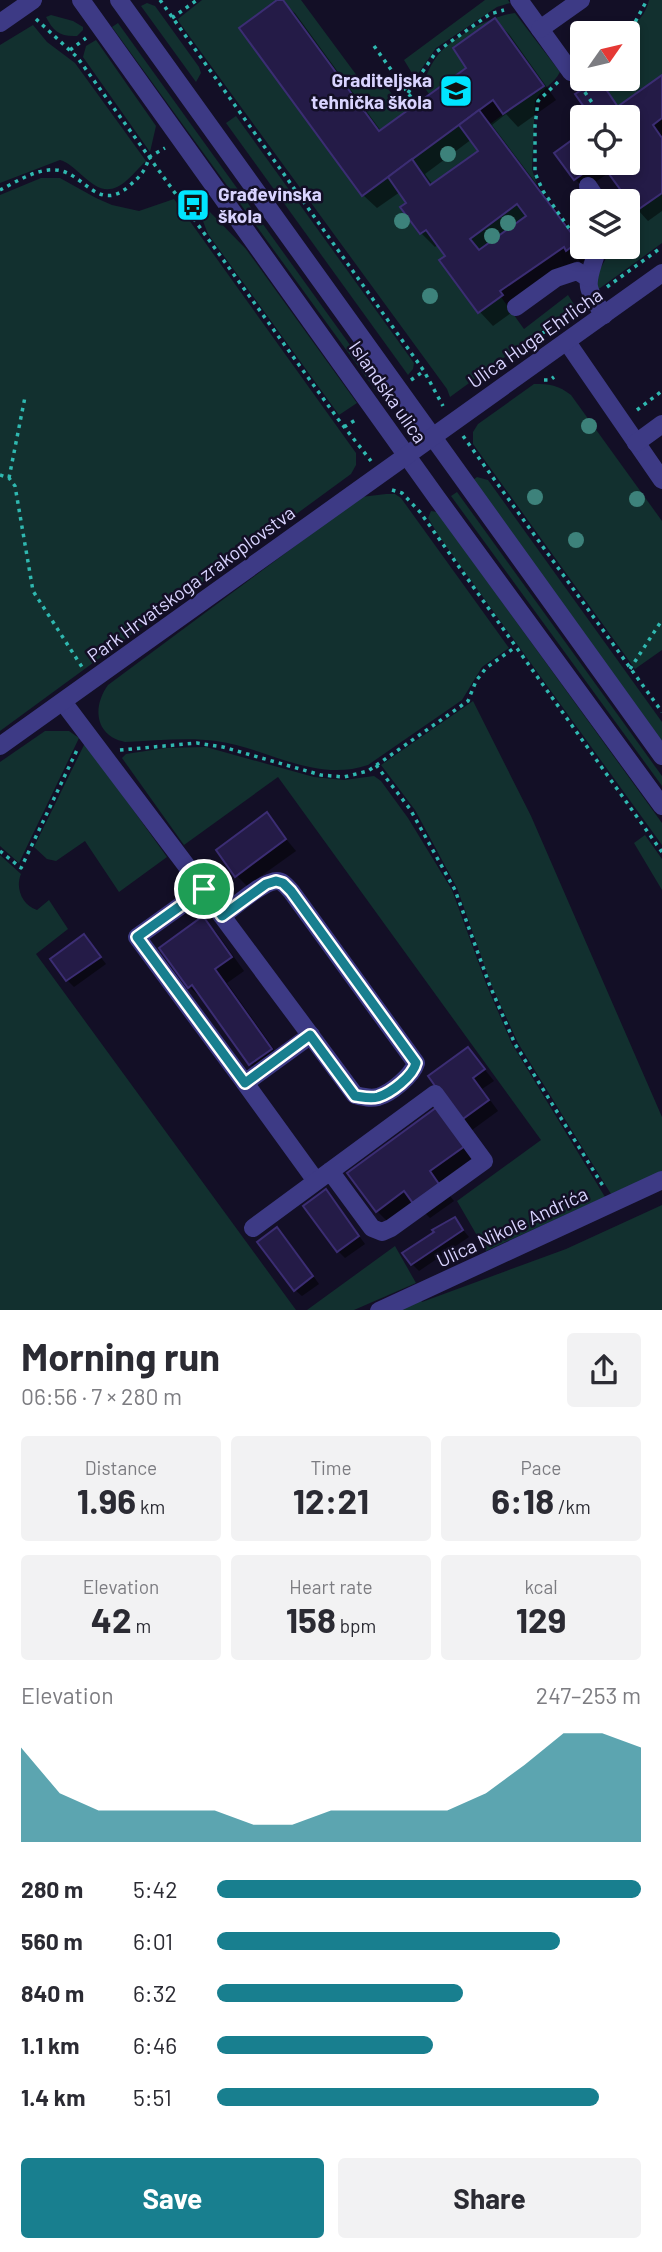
<!DOCTYPE html>
<meta charset="utf-8">
<style>
body{margin:0;font-family:Barlow,sans-serif;background:#f2f2f3;color:#2b2b33;height:100vh;display:flex;flex-direction:column;font-size:26px;white-space:nowrap}
*{box-sizing:border-box;margin:0}
p{font-size:23px;color:#7c7c81}
.icon{flex:none;width:38px;height:38px;fill:none;stroke:currentColor;stroke-width:2;stroke-linecap:round;stroke-linejoin:round}
.map{position:relative;height:1310px;overflow:hidden}
.drawer{display:flex;flex-direction:column;background:#fff;flex:1}
.drawer>*{flex:none}
.needle{width:46px;rotate:56deg}
.controls{position:absolute;left:570px;top:21px;display:grid;gap:14px}
.controls a{display:grid;place-items:center;width:70px;height:70px;border-radius:7px;background:#fff;box-shadow:0 4px 10px #0003;font-size:35px}
.pin{position:absolute;display:grid;place-items:center;width:60px;height:60px;color:#fff;margin:-30px;border:4px solid #fff;border-radius:50%;box-shadow:0 2px 7px #0007}
.round{display:grid;place-items:center;flex:none;width:74px;height:74px;border-radius:7px;background:#f2f2f3}
.head{display:flex;align-items:center;justify-content:space-between;height:119px;padding:0 21px}
h1{font-size:38px;font-weight:700;line-height:52px}
.metrics{display:grid;grid-template-columns:repeat(3,1fr);gap:10px;height:119px;padding:7px 21px}
.metrics div{display:grid;align-content:center;border-radius:7px;background:#f2f2f3;text-align:center}
.metrics b{font-size:35px;font-weight:700}
.metrics small{font-size:19px;font-weight:400}
.metrics p{font-size:19px}
.chart{height:196px;padding:14px 21px}
.chart p{display:flex;justify-content:space-between}
.chart svg{width:100%;height:126px;margin-top:7px;fill:#187f8f;opacity:.7}
.button{display:flex;gap:14px;margin-top:auto;padding:14px 21px}
.button a{flex:1;height:80px;border-radius:7px;background:#187f8f;color:#fff;font-size:28px;font-weight:700;line-height:80px;text-align:center}
.button a+a{background:#f2f2f3;color:#2b2b33}
ul{padding:0 21px;list-style:none;font-size:23px}
li{display:grid;grid-template-columns:112px 84px 1fr;align-items:center;height:52px}
li i{height:18px;border-radius:9px;background:#187f8f}
.map>svg:first-child{display:block}
</style>
<div class="map">
<svg width="662" height="1311" viewBox="0 0 662 1311">
<rect width="100%" height="100%" fill="#130f26"/>
<g fill="#12302f">
<polygon points="202,0 277,0 239,28 363,196 388,177 406,203 400,207 419,234 426,230 445,256 440,261 478,313 501,297 524,329 568,295 575,306 450,397 447,389 179,22 178,19"/>
<polygon points="283,0 301,0 366,88 380,78 405,112 379,131"/>
<polygon points="485,0 508,0 510,3 497,7 436,48 415,78 404,60"/>
<path d="M649 0H662V75L618 107 599 79H628V33H626C636 23 646 15 649 0Z"/>
<polygon points="147,3 155,6 199,67 201,73 196,82 141,6"/>
<path d="M515 13 560 72C554 84 541 89 535 101L532 169 537 186 490 124 544 85 495 18 453 48 466 68 429 94 422 84C427 75 431 63 438 55 454 36 491 16 515 13Z"/>
<path d="M51 15 73 21 83 27V30L77 36C60 37 53 31 46 17Z"/>
<polygon points="118,23 381,388 376,391 112,27"/>
<path d="M33 25 47 42 75 63 146 161C138 168 127 183 117 187 94 198 79 165 60 160L0 183V45Z"/>
<polygon points="96,40 156,126 150,152 83,57 86,46"/>
<polygon points="236,116 414,363 413,369 408,375 226,123"/>
<polygon points="459,125 478,151 430,185 412,159"/>
<polygon points="41,178 60,178 96,198 112,205 139,211 174,199 356,453 356,465 351,474 0,731 0,195"/>
<polygon points="662,193 662,243 596,291 596,277 612,247 628,247 628,218"/>
<polygon points="517,204 526,216 479,250 470,239"/>
<polygon points="208,210 246,249 357,403 339,415 208,234 201,216 203,212"/>
<path d="M534 384C550 384 558 385 571 395L662 521V650L635 669 473 444V432L478 424Z"/>
<polygon points="477,477 488,480 662,722 662,741 473,480"/>
<polygon points="457,492 662,776 662,786 451,496"/>
<path d="M386 494H395L401 498 509 648 482 667 462 700 368 765C315 783 268 748 216 741 187 737 154 741 125 742 95 736 92 707 108 685L361 497Z"/>
<polygon points="431,511 437,512 662,823 662,845 439,536 428,518"/>
<polygon points="473,701 531,816 662,1117 662,1171 611,1194 518,1043 491,984 457,888 415,810 381,765"/>
<polygon points="45,731 69,731 79,738 19,863 0,846 0,762"/>
<polygon points="85,743 167,857 119,892 85,841 56,861 47,859 34,847"/>
<polygon points="206,747 314,777 344,780 374,776 381,781 408,818 452,890 487,986 512,1044 605,1197 486,1251 457,1201 541,1140 278,777 184,845 122,758 126,754 165,748"/>
<polygon points="645,835 662,859 662,890 634,843"/>
<path d="M0 855 21 874C15 888 22 905 37 910L49 900 68 929 36 954 296 1310H0Z"/>
<polygon points="662,1205 662,1310 391,1311 420,1298 422,1302 566,1249"/>
<polygon points="395,1246 416,1283 354,1310 307,1310"/>
</g>
<g fill="#0007" fill-rule="evenodd">
<path d="M280 0 295 13 381 131 468 68 495 20 509 34 556 100 518 127 506 114 492 125 591 256 581 263 578 260 513 305 515 310 493 326 480 312 442 261 447 256 438 244 435 247 421 233 408 203 400 192 377 208 363 195ZM472 139 480 151 433 185 425 174Z"/>
<polygon points="662,77 662,211 648,221 638,210 610,172 585,189 575,179 583,163 628,163 628,117 593,117 578,95 618,108"/>
<polygon points="266,815 296,851 247,886 237,876"/>
<polygon points="203,919 216,932 244,971 227,983 284,1063 264,1078 250,1064 203,1000 189,987"/>
<polygon points="84,936 106,964 74,987 67,980"/>
<polygon points="468,1049 494,1081 482,1089 498,1111 472,1130 462,1119"/>
<polygon points="436,1110 478,1160 442,1186 454,1201 430,1218 417,1205 391,1225 377,1211"/>
<polygon points="332,1199 365,1244 345,1258 338,1251"/>
<polygon points="455,1220 469,1237 419,1271 412,1264"/>
<polygon points="284,1236 319,1284 302,1296 295,1290"/>
</g>
<g fill="#241b47" stroke="#3b2d73" stroke-width="2" fill-rule="evenodd">
<polygon points="277,0 283,0 379,131 466,68 453,48 495,18 544,86 503,114 493,100 362,196 239,28"/>
<polygon points="662,75 662,118 653,125 662,138 662,193 636,211 601,163 628,163 628,117 603,117"/>
<polygon points="599,79 618,107 603,117 591,117 575,94"/>
<path d="M479 110 578 242 566 251 564 247 500 291 503 295 478 313 439 260 445 256 426 230 420 234 400 207 406 203 388 177 412 159 430 185 478 151 459 125ZM517 204 526 216 479 250 470 239Z"/>
<polygon points="583,132 583,163 598,163 574,180 554,153"/>
<polygon points="267,812 286,839 235,877 216,850"/>
<polygon points="203,916 232,957 215,969 272,1049 249,1065 192,985 188,988 159,948"/>
<polygon points="84,934 101,957 66,981 50,959"/>
<polygon points="468,1047 485,1069 473,1078 489,1100 460,1121 428,1076"/>
<polygon points="437,1107 465,1146 430,1171 441,1187 415,1206 404,1191 376,1212 347,1173"/>
<polygon points="326,1189 359,1236 337,1252 303,1206"/>
<polygon points="455,1217 463,1230 411,1265 402,1253 434,1232 432,1230"/>
<polygon points="277,1227 313,1276 294,1291 257,1242"/>
</g>
<g fill="none" stroke-linecap="round" stroke-linejoin="round">
<g stroke="#2fb8b0" stroke-width="3.5" stroke-dasharray="3.5 5" stroke-linecap="butt">
<polyline points="160,0 424,371 443,406"/>
<polyline points="172,18 197,0"/>
<polyline points="36,19 77,57 338,419 371,461"/>
<polyline points="623,33 634,24 647,0"/>
<polyline points="374,46 416,104"/>
<polyline points="70,50 86,38"/>
<polyline points="558,82 538,101 535,126 535,173 543,191 580,244"/>
<polyline points="580,85 602,117"/>
<polyline points="408,93 436,52 490,14 504,10"/>
<path d="M0 190C16 182 37 168 56 170 84 172 97 213 128 187 139 177 145 173 149 157L165 148"/>
<polyline points="607,287 662,247"/>
<polyline points="536,338 578,307"/>
<polyline points="411,380 424,371"/>
<polyline points="544,380 550,380 554,377"/>
<polyline points="637,410 662,391"/>
<polyline points="344,427 357,419"/>
<polyline points="463,436 662,712"/>
<polyline points="0,475 9,478 15,486 33,591 82,667"/>
<polyline points="9,478 25,397"/>
<polyline points="392,490 402,493 420,512 662,852"/>
<polyline points="630,669 662,620"/>
<polyline points="120,750 197,743 223,747 321,775 344,777 368,771 468,701 476,681 486,668 514,648"/>
<polyline points="376,765 410,809 455,890 490,986 515,1044 603,1186"/>
<polyline points="0,851 21,868 77,750"/>
</g>
<g stroke="#3d3a85" stroke-width="18">
<polyline points="81,0 437,498 662,806"/>
<polyline points="119,0 662,756"/>
<polyline points="519,0 571,72"/>
<polyline points="0,23 33,0"/>
<polyline points="540,29 581,0"/>
<polyline points="588,186 598,201"/>
<path d="M598 247C588 283 581 282 604 315"/>
<polyline points="516,307 556,278 577,271 588,278"/>
<polyline points="567,342 662,480"/>
<polyline points="636,443 662,424"/>
<polyline points="63,702 204,889 137,937 245,1083 311,1035"/>
<polyline points="0,746 662,273"/>
<path d="M204 889 222 916 355 1095C363 1097 370 1099 378 1097 391 1093 412 1076 416 1063L291 891C287 887 283 881 277 881 263 881 234 907 222 916"/>
<polyline points="245,1083 316,1181"/>
<polyline points="253,1228 435,1094 484,1161 391,1228 382,1232 372,1228 330,1171"/>
<polyline points="379,1311 662,1180"/>
</g>
</g>
<g fill="#3d827b">
<circle cx="448" cy="154" r="8"/>
<circle cx="402" cy="221" r="8"/>
<circle cx="508" cy="223" r="8"/>
<circle cx="492" cy="236" r="8"/>
<circle cx="430" cy="296" r="8"/>
<circle cx="589" cy="426" r="8"/>
<circle cx="535" cy="497" r="8"/>
<circle cx="637" cy="499" r="8"/>
<circle cx="576" cy="540" r="8"/>
</g>
<g fill="none" stroke-linecap="round" stroke-linejoin="round">
<defs>
<path id="route" d="M276 881 283 883 291 891 416 1063C413 1076 391 1093 378 1097 370 1099 363 1097 355 1096L310 1035 245 1083 137 937 204 889 222 916 266 884Z"/>
</defs>
<use href="#route" stroke="#fff" stroke-width="14"/>
<use href="#route" stroke="#187f8f" stroke-width="9"/>
</g>
<defs>
<symbol id="school-square" viewBox="-11 -11 22 22"><rect x="-9" y="-9" width="18" height="18" rx="4" fill="#00e5ff" stroke="#130f26"/><path d="M0-5L7-2L0 1L-7-2ZM-4 1L0 2.5L4 1V4Q0 6-4 4Z" fill="#111"/></symbol>
<symbol id="bus-square" viewBox="-11 -11 22 22"><rect x="-9" y="-9" width="18" height="18" rx="4" fill="#00e5ff" stroke="#130f26"/><path d="M-5-6H5V4H4V6H2V4H-2V6H-4V4H-5ZM-3.5-4V0h7V-4ZM-3.5 1.2v1.5H-2V1.2ZM2 1.2v1.5H3.5V1.2Z" fill="#111"/></symbol>
</defs>
<g fill-rule="evenodd">
<use href="#school-square" x="437" y="72" width="38" height="38"/>
<use href="#bus-square" x="174" y="186" width="38" height="38"/>
</g>
<g text-anchor="middle" stroke-width="5" stroke-linejoin="round" paint-order="stroke">
<g font-size="19" font-weight="bold" fill="#d9d4ff" stroke="#130f26" text-anchor="end">
<text x="432" y="87">Graditeljska<tspan x="432" dy="22">tehnička škola</tspan></text>
<text x="218" y="201" text-anchor="start">Građevinska<tspan x="218" dy="22">škola</tspan></text>
</g>
<g font-size="19" fill="#d9d4ff" stroke="#130f26">
<text transform="translate(535 338) rotate(-35)" y="7">Ulica Huga Ehrlicha</text>
<text transform="translate(388 392) rotate(55)" y="7">Islandska ulica</text>
<text transform="translate(191 584) rotate(-36)" y="7">Park Hrvatskoga zrakoplovstva</text>
<text transform="translate(512 1227) rotate(-25)" y="7">Ulica Nikole Andrića</text>
</g>
</g>
</svg>
<div class="controls">
<a><svg class="needle" viewBox="-14 -14 28 28"><path d="M0-13l5 13h-10z" fill="#e53935"/><path d="M0 13l5-13h-10z" fill="#7c7c81"/></svg></a>
<a><svg class="icon" aria-label="locate" viewBox="0 0 24 24"><circle cx="12" cy="12" r="6"/><path d="M12 2v4M12 18v4M2 12h4M18 12h4"/></svg></a>
<a><svg class="icon" aria-label="layers" viewBox="0 0 24 24"><path d="M12 4l9 5-9 5-9-5zM3 14l9 5 9-5"/></svg></a>
</div>
<div class="pin" style="left:204px;top:889px;background:#1e9e55"><svg class="icon" aria-label="arrive" viewBox="0 0 24 24"><path d="M6 21V4h12l-3 4 3 4H6"/></svg></div>
</div>
<section class="drawer">
<div class="head"><div><h1>Morning run</h1><p>06:56 · 7 × 280 m</p></div><a class="round"><svg class="icon" aria-label="share" viewBox="0 0 24 24"><path d="M12 15V3M7 8l5-5 5 5M5 13v7h14v-7"/></svg></a></div>
<div class="metrics">
<div><p>Distance</p><b>1.96<small> km</small></b></div>
<div><p>Time</p><b>12:21</b></div>
<div><p>Pace</p><b>6:18<small> /km</small></b></div>
</div>
<div class="metrics">
<div><p>Elevation</p><b>42<small> m</small></b></div>
<div><p>Heart rate</p><b>158<small> bpm</small></b></div>
<div><p>kcal</p><b>129</b></div>
</div>
<div class="chart"><p><span>Elevation</span>247–253 m</p>
<svg viewBox="0 0 160 44" preserveAspectRatio="none"><path d="M0 44V11L10 27L20 33L30 33L40 33L50 33L60 38L70 38L80 33L90 33L100 33L110 33L120 27L130 17L140 6L150 6L160 11V44z"/></svg>
</div>
<ul>
<li><b>280 m</b>5:42<i style="width:100%"></i></li>
<li><b>560 m</b>6:01<i style="width:81%"></i></li>
<li><b>840 m</b>6:32<i style="width:58%"></i></li>
<li><b>1.1 km</b>6:46<i style="width:51%"></i></li>
<li><b>1.4 km</b>5:51<i style="width:90%"></i></li>
</ul>
<div class="button"><a>Save</a><a>Share</a></div>
</section>
